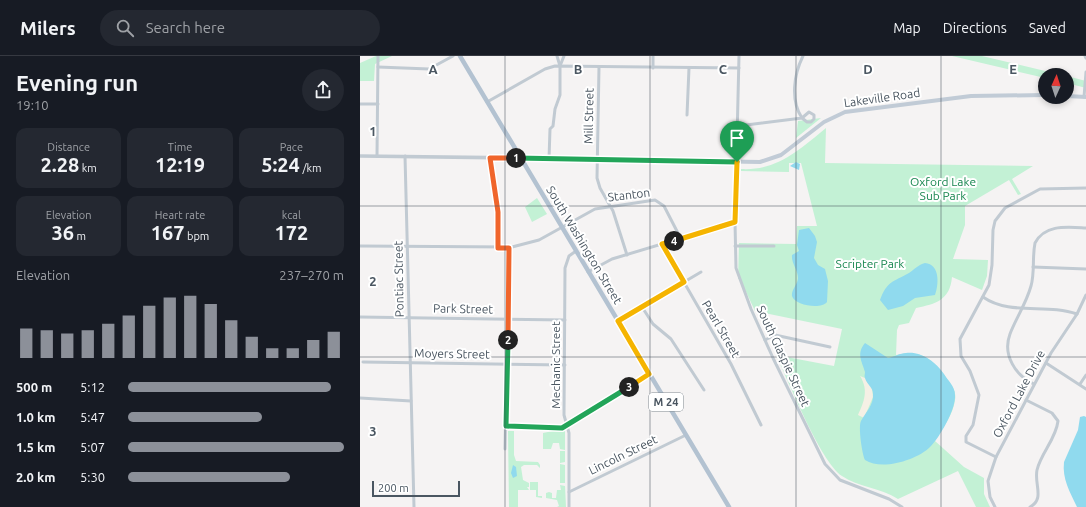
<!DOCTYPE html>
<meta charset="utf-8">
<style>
body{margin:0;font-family:Ubuntu,sans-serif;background:#242831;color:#f1f3f6;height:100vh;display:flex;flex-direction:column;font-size:15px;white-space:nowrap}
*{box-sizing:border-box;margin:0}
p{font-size:13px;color:#9ea1a6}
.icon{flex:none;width:22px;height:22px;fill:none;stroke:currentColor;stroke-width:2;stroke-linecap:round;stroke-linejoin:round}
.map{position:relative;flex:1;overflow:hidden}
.side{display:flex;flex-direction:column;background:#171b24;width:360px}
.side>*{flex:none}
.needle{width:26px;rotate:3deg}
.buttons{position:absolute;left:678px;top:12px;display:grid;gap:8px}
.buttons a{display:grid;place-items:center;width:36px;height:36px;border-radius:50%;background:#171b24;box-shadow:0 2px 6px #0003;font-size:20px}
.scale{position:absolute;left:12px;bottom:10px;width:88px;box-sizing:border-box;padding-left:4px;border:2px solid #4a5661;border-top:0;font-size:11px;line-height:14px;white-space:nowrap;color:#4a5661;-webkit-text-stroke:3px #fff;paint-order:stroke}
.pin{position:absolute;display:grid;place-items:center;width:34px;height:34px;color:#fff;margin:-41px -17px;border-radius:50% 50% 50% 0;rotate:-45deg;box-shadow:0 0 4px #0007}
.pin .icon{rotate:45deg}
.km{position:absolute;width:20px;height:20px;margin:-10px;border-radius:50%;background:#222;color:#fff;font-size:11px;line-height:20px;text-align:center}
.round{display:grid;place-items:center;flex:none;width:42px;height:42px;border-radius:21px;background:#242831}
.headline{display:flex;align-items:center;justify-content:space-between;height:68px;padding:0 16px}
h1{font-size:22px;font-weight:700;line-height:30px}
.figures{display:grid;grid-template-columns:repeat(3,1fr);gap:6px;height:68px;padding:4px 16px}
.figures div{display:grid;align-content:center;border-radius:10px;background:#242831;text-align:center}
.figures b{font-size:20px;font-weight:700}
.figures small{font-size:11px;font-weight:400}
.figures p{font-size:11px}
.chart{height:112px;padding:8px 16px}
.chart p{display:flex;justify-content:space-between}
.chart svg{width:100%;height:72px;margin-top:4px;stroke:#8c9099;stroke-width:6}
ul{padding:0 16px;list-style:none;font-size:13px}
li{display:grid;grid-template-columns:64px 48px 1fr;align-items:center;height:30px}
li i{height:10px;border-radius:5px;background:#8c9099}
header{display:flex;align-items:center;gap:24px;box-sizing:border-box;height:56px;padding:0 20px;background:#171b24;border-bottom:1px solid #363941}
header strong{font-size:19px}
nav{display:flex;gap:22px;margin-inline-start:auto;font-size:14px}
.search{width:280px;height:36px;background:#242831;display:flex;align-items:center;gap:10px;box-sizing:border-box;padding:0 14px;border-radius:22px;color:#9ea1a6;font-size:15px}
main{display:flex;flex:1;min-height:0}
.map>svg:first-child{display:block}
</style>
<header>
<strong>Milers</strong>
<div class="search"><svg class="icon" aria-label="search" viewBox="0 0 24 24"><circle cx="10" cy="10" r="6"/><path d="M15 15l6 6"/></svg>Search here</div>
<nav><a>Map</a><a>Directions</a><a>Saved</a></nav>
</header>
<main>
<section class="side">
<div class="headline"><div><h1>Evening run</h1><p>19:10</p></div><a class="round"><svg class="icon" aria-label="share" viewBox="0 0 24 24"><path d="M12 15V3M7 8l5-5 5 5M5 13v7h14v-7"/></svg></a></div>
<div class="figures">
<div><p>Distance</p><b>2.28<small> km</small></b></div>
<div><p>Time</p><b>12:19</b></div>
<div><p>Pace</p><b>5:24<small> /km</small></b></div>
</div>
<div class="figures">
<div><p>Elevation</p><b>36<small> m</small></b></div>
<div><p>Heart rate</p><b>167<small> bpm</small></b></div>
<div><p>kcal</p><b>172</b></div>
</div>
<div class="chart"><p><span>Elevation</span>237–270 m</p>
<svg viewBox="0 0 160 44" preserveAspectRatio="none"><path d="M5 44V26M15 44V27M25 44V29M35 44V27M45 44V23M55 44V18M65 44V12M75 44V7M85 44V6M95 44V11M105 44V21M115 44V31M125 44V38M135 44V38M145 44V33M155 44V28"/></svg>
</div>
<ul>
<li><b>500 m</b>5:12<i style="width:94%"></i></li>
<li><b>1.0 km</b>5:47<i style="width:62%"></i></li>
<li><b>1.5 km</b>5:07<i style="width:100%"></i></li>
<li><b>2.0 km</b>5:30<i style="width:75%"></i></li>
</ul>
</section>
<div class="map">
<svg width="726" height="451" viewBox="0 0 726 451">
<rect width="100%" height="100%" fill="#f5f3f3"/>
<g fill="#c3f1d5">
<polygon points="16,0 32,0 15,8 14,25 0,25 0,7"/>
<polygon points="592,0 622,0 702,19 685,19 685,22"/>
<polygon points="707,20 726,25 726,32 707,27"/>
<polygon points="461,62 436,82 438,65"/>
<path d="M466 72 465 107 673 110 652 123 661 138 658 139 649 124 605 150V169L593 203 628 204 627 220 622 234 592 221C590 244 576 248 556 252L549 267 539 269 537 274 536 299C560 293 571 302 585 320 590 328 597 334 595 344 593 360 582 372 575 385L604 411 624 422V438L630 451H616L598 415 538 443C521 432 498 431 482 420 460 405 429 326 416 299L474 310 482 273 395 255 380 223H378L379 187 436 188 437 170H457L441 107H429V116L381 115V113C417 115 439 94 466 72Z"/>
<polygon points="177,142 187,158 172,166 165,151"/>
<polygon points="148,375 154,375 154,399 156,405 178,406 180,409 180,412 177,409 164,409 161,411 163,424 169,427 169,431 167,431 169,434 158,434 158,451 149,451"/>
<polygon points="193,375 205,375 205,394 200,393 199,387 193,387 191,393 183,393 183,377"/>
<polygon points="200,395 205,395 205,406 200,407"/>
<polygon points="200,408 205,409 205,427 200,427"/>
<polygon points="170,426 178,426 178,440 182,440 182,442 176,441 176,434 170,434"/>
<polygon points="200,429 205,430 206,451 197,451 199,450 197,444 186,442 186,437 189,436 192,437 192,442 196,442 197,434 201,434"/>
</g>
<path fill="#f5f0e5" d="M500 320 505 322 512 331 513 341 504 362 498 359C504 346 509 334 500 320Z"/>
<g fill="#90daee">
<polygon points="436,106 440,108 439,114 430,110"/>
<path d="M449 172 455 180 457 186 454 202 458 209 465 213 468 225 467 246C461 254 434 249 432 240 431 234 438 228 438 222 438 214 431 207 432 199L439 195 437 189 439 174Z"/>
<path d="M565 207C580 208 579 228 575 239L555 242 543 250 528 254 520 244C527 225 533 226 549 217 555 213 558 209 565 207Z"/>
<path d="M505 287 528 302C534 301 540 297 546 297 561 295 576 306 584 318 588 325 595 330 595 339 596 353 580 381 570 391 557 404 522 415 505 404 502 398 498 370 501 365 505 357 514 349 513 338 513 331 507 329 505 322 504 320 505 318 505 316 502 305 496 298 505 287Z"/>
<path d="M724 360 726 361V451H717C710 436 702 423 704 406L718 374 720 361Z"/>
<polygon points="153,409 156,411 157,420 153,422 151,417"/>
</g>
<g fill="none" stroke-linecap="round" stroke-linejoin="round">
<g stroke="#c1cad2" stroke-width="3">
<polyline points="379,0 375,166 376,212 391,253 413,302 465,408 480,424 529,443 542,451"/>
<polyline points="725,0 726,2"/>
<polyline points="200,10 204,0"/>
<polyline points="18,11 69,13 93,0"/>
<polyline points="239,11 237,122 240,132 253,155 267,199"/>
<polyline points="293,12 293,0"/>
<polyline points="724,41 726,16"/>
<polyline points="127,46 185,13 195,10 379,12"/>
<polyline points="0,48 18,48"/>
<polyline points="327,59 329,12"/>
<path d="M378 70 442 62 447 66H451L454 63V59L449 56 442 62C430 44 434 18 443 0"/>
<polyline points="17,100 18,0"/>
<polyline points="45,100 54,451"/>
<polyline points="130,102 138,156 138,192"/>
<polyline points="189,103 190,73 193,70 195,53 200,39 200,10 197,0"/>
<polyline points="302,188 371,308 401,369"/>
<polyline points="0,190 152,191 179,184 235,153 295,144 304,150 321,183"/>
<polyline points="375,190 414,190"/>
<polyline points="673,211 726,213"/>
<polyline points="228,216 252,203 375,166"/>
<path d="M623 241C650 260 687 247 717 258"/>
<polyline points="282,251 293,268 311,283 344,334"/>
<polyline points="0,261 205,264"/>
<polyline points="258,265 341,216"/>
<polyline points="405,284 415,279 470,291"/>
<polyline points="3,306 205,309"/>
<polyline points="686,307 726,333"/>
<path d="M674 328C656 320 642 299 650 278 656 262 666 248 671 230 675 216 672 202 675 187 685 168 707 171 726 172"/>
<polyline points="720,328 726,319"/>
<polyline points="0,342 51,345"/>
<path d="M666 344 692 357 698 365C696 383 681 397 677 414 674 428 685 443 670 451"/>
<polyline points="147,370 202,372 289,318"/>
<polyline points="145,393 149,192"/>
<polyline points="636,401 606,386 606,380 613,369 619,339 610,315 601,300 600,283 629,229 632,209 633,174 635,165 645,152 680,133 726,132"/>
<polyline points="209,436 326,379"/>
<polyline points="209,451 209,377 204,359 205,212 209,200 216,195"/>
<polyline points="635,451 630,441 628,425 636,401 691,297 717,258 726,239"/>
</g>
<polyline stroke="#c1cad2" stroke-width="3.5" points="0,100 160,102"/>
<g stroke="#c1cbd6" stroke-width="4">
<polyline points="707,40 726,41"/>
<polyline points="160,102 400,106 421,99 464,66 485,56 611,40 685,39"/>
</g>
<polyline stroke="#b3c2d1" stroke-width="4.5" points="100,0 369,451"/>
</g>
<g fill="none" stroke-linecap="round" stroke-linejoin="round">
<defs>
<polyline id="split-1" points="156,102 377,106"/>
<polyline id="split-2" points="148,284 149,192 138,192 138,156 130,102 156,102"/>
<polyline id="split-3" points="148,284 146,370 202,372 269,331"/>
<polyline id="split-4" points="269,331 289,318 258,265 324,226 302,188 314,185"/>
<polyline id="split-5" points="314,185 375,166 377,106"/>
</defs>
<use href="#split-1" stroke="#fff" stroke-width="8"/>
<use href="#split-2" stroke="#fff" stroke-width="8"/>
<use href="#split-3" stroke="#fff" stroke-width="8"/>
<use href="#split-4" stroke="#fff" stroke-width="8"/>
<use href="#split-5" stroke="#fff" stroke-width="8"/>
<use href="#split-1" stroke="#22a559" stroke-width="5"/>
<use href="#split-2" stroke="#f0652b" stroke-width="5"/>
<use href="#split-3" stroke="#22a559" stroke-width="5"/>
<use href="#split-4" stroke="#f5b400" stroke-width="5"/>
<use href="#split-5" stroke="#f5b400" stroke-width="5"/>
</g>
<path fill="none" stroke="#4a5661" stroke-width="1" stroke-opacity="0.55" d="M145 0V451M290 0V451M436 0V451M581 0V451M0 150H726M0 301H726"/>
<g text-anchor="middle" stroke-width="4" stroke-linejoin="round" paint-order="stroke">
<rect fill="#fff" stroke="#808990" stroke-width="1" x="289" y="337" width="34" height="18" rx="3"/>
<g font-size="11" font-weight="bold" fill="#4a5661">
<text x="306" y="350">M 24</text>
</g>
<g font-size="12" fill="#4a5661" stroke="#fff">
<text transform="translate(522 42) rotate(-8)" y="4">Lakeville Road</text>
<text transform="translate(229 60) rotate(-89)" y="4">Mill Street</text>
<text transform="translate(269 139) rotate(-7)" y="4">Stanton</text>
<text transform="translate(224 189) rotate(59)" y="4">South Washington Street</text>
<text transform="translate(39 223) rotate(-91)" y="4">Pontiac Street</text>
<text transform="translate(103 253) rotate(1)" y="4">Park Street</text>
<text transform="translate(361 273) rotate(60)" y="4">Pearl Street</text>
<text transform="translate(92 298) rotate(1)" y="4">Moyers Street</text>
<text transform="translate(423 300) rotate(65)" y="4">South Glaspie Street</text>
<text transform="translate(196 309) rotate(-90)" y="4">Mechanic Street</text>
<text transform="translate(659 338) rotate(-62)" y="4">Oxford Lake Drive</text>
<text transform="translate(263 399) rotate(-26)" y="4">Lincoln Street</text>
</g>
<g font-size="12" fill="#17864f" stroke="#fff">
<text x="583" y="130">Oxford Lake<tspan x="583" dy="14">Sub Park</tspan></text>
<text x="510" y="212">Scripter Park</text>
</g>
</g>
<g font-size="13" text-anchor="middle" font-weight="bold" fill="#4a5661" stroke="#fff" stroke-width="4" stroke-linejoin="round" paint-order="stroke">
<text x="73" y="18">A</text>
<text x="218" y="18">B</text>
<text x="363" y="18">C</text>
<text x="508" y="18">D</text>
<text x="653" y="18">E</text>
<text x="13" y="80">1</text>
<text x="13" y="230">2</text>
<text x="13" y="380">3</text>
</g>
</svg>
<div class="buttons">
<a><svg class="needle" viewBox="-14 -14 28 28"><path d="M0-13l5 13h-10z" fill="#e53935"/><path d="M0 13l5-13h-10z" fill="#9ea1a6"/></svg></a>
</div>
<div class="scale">200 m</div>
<div class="pin" style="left:377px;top:106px;background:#1e9e55"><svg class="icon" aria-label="arrive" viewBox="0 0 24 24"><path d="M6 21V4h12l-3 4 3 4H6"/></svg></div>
<b class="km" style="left:156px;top:102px">1</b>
<b class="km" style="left:148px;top:284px">2</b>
<b class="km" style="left:269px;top:331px">3</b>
<b class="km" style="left:314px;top:185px">4</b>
</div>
</main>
